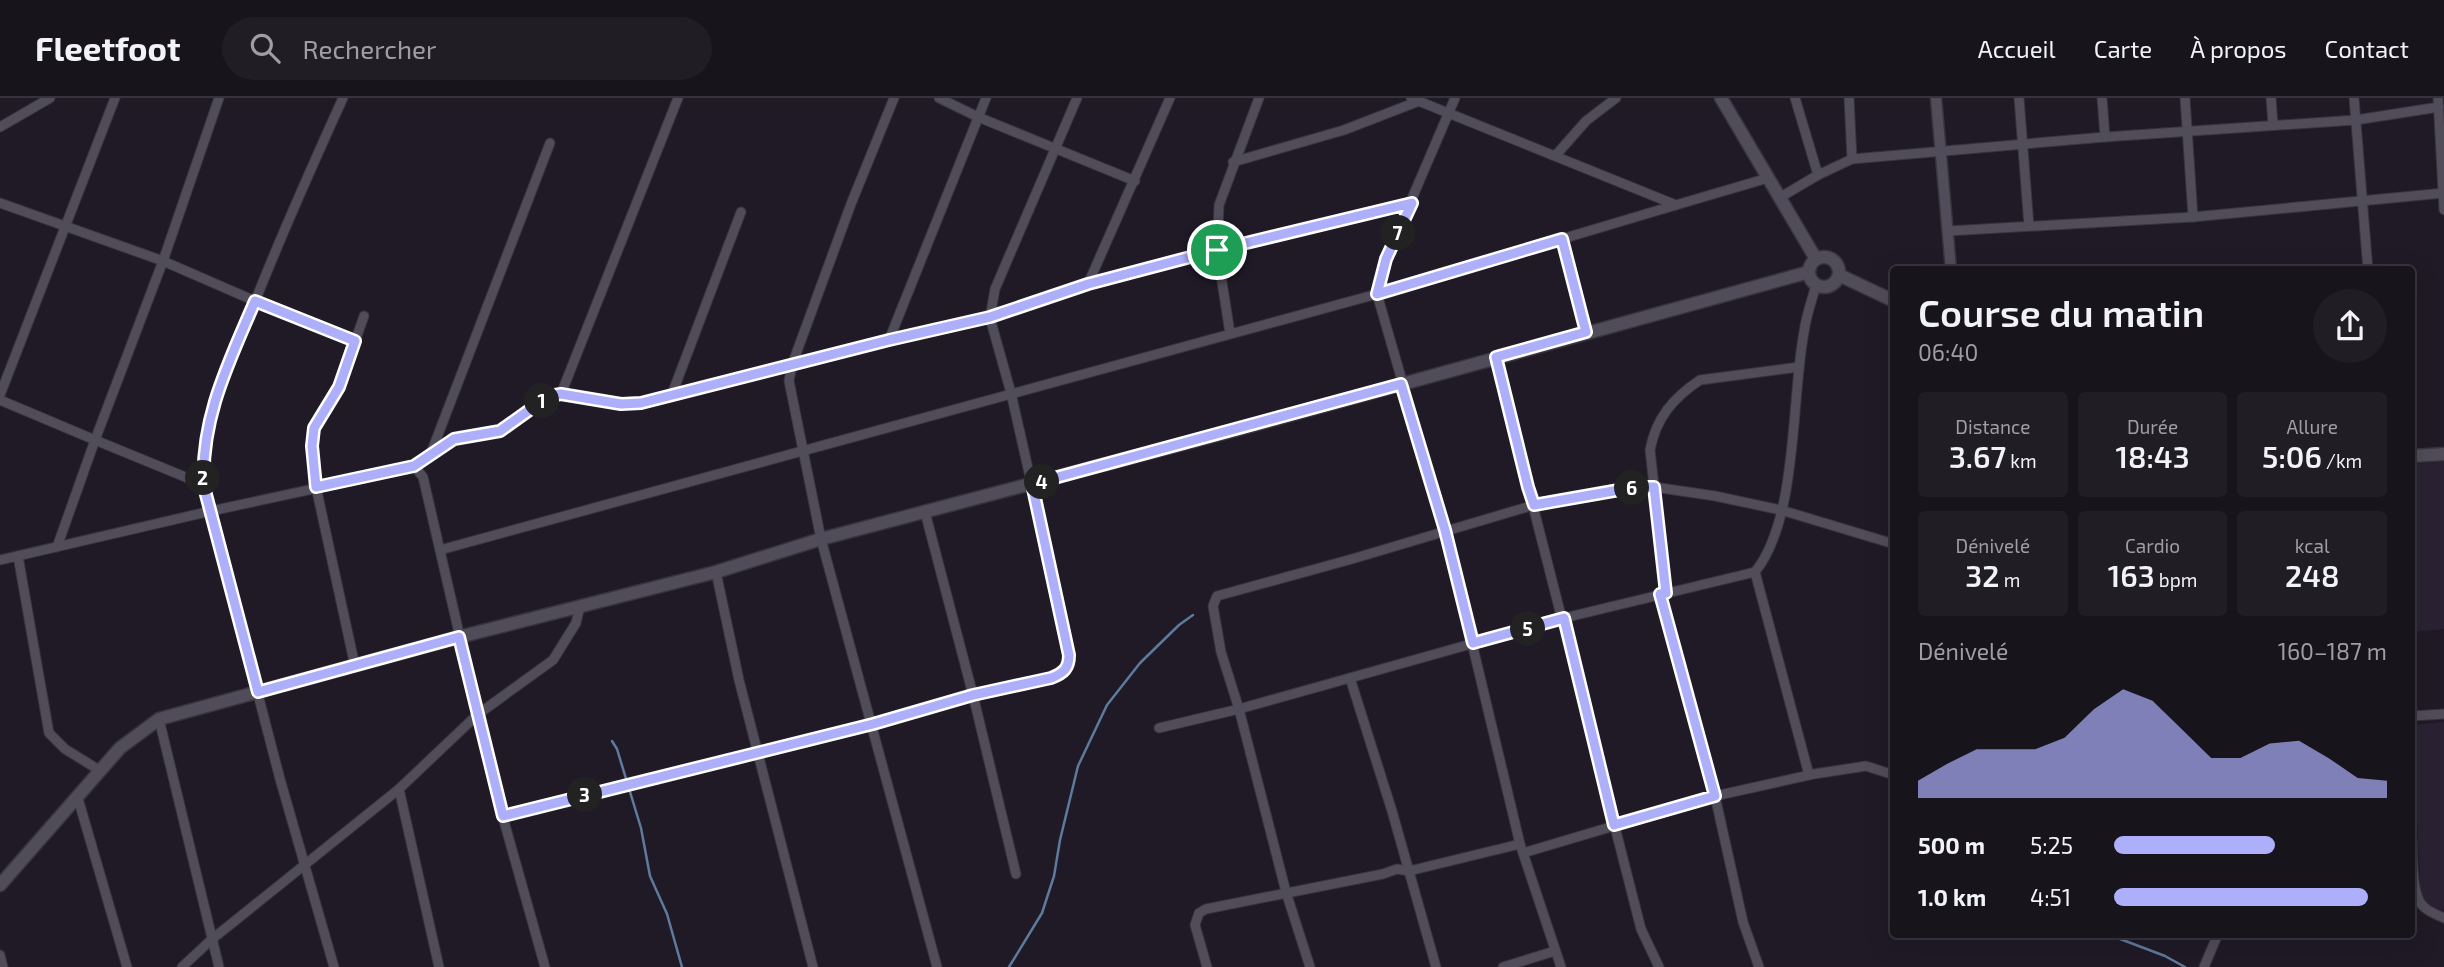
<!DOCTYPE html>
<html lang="fr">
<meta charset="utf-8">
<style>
body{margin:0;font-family:"Exo 2",sans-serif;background:#201d25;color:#f1f3f6;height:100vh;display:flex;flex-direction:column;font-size:26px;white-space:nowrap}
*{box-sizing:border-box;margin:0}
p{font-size:23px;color:#9e9ea3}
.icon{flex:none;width:38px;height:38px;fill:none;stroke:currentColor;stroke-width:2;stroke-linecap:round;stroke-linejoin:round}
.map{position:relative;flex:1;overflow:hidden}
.side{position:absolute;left:1890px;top:168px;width:525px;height:672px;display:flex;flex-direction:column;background:#17141c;border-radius:7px;box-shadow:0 7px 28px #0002,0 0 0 2px #36333b}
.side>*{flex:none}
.pin{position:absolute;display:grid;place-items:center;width:60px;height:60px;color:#fff;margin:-30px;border:4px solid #fff;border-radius:50%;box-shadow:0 2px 7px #0007}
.km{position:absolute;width:35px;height:35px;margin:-18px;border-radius:50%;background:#222;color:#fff;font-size:19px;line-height:35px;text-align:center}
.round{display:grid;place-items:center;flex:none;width:74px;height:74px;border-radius:37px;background:#201d25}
.overview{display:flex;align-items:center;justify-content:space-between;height:119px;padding:0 28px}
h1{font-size:38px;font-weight:600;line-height:52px}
.stats{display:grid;grid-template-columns:repeat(3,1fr);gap:10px;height:119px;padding:7px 28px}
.stats div{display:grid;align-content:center;border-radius:7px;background:#201d25;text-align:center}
.stats b{font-size:30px;font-weight:600}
.stats small{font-size:19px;font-weight:400}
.stats p{font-size:19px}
.chart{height:196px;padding:14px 28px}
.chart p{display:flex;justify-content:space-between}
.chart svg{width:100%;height:126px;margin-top:7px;fill:#adaffb;opacity:.7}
ul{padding:0 28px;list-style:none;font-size:23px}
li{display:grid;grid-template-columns:112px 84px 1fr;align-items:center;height:52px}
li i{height:18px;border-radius:9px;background:#adaffb}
header{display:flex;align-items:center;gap:42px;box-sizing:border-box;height:98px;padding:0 35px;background:#17141c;border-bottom:2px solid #36333b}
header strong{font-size:33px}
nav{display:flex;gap:38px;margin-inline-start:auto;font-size:24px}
.search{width:490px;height:63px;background:#201d25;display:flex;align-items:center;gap:18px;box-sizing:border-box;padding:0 24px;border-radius:38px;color:#9e9ea3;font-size:26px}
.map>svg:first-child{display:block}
</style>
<header>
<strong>Fleetfoot</strong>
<div class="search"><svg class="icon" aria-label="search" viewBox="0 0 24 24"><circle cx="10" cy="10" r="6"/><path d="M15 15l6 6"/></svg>Rechercher</div>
<nav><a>Accueil</a><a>Carte</a><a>À propos</a><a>Contact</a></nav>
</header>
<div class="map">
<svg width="2444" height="869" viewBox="0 0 2444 869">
<rect width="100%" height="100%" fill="#1f1a26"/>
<g fill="#2a2233">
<polygon points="2444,364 2444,531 2412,534 2412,366"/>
<polygon points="2444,624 2444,813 2421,802 2412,627"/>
</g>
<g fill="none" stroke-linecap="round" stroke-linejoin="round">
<g stroke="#5e7a9c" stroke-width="2.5">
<polyline points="612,643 617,651 641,730 650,778 667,816 682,869"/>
<polyline points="2107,836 2165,858 2185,869"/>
<polyline points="1009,869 1042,815 1054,778 1060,742 1078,668 1107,607 1140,565 1179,527 1193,517"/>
</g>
<defs>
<g id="minor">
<polyline points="219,0 163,163 95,342 195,383 204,389 280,681 334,869"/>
<polyline points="894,0 851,106 792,267 789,283 821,441 937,869"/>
<polyline points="939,0 978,19 1135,83"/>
<polyline points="1411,0 1676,107 1768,80"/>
<polyline points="1455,0 1386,161 1377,196 1445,432 1520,746 1561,869"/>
<polyline points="1795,0 1818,77"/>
<polyline points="1849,0 1852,61"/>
<polyline points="2019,0 2029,128"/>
<polyline points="2102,0 2105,39"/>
<polyline points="2185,0 2193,119"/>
<polyline points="2271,0 2273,27"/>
<polyline points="2354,0 2368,172"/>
<polyline points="2438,0 2444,112"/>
<polyline points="0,29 50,0"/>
<polyline points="1556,57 1586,23 1616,0"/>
<polyline points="1233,64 1344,32 1419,3"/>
<polyline points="1779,100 1818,77 1852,61 2105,39 2356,22 2439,9"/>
<polyline points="0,105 163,163 255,203 355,243"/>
<polyline points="1948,133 2193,119 2444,95"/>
<polyline points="1562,141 1586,234"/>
<polyline points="1088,186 1170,0"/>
<polyline points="1230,235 1217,152 1219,107 1259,0"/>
<polyline points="889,242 986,0"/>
<polyline points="1495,259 1641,831 1659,869"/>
<polyline points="561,296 678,0"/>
<polyline points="672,296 741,114"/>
<polyline points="0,297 115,0"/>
<polyline points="0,302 95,342 57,449"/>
<polyline points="431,355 550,45"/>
<polyline points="414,368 423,379 495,691 545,869"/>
<path d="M204 389C200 318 230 265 256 201 283 133 313 66 343 0"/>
<polyline points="925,414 973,597 1016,776"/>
<polyline points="440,452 1377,196 1676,107"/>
<polyline points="18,458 49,635 65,651 99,672"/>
<polyline points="0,462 211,413 406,371 414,368 454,341 500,333 549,298 561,296 621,306 641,305 889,242 990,220 1088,186 1217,152 1412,105"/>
<polyline points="716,474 739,582 813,869"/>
<polyline points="1755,474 1809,677"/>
<path d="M1666 495 1650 352C1656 320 1673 300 1700 282L1799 269"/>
<polyline points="1660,497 1715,698 1743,824 1759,869"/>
<polyline points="355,568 316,389 312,348 314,330 339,289 364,218"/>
<polyline points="1350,580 1392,713 1436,869"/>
<polyline points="2412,618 2444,616"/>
<polyline points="159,621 219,869"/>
<path d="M1159 630 1239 611 1564 520 1755 474C1798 421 1791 302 1804 234 1806 218 1812 202 1816 187"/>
<polyline points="399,691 439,869"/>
<polyline points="77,697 127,869"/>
<path d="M503 718 873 627 973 597 1051 580C1072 572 1070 563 1067 543L1011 295 990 220 995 191 1077 0"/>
<path d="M2412 742C2413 758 2411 798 2424 809 2429 814 2438 817 2444 820"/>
<polyline points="1523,755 1715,698 1814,676 1866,668 1894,677"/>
<polyline points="0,857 3,869"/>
<polyline points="182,869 211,842 399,691 477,617 553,562 576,525 580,508"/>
<polyline points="1207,869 1195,827 1199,815 1206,811 1383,776 1397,771 1409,773 1520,746"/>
<polyline points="1310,869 1286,794 1239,611 1221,554 1213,508 1217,498 1352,461 1534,407 1636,389 1654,389 1715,398 1781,412 1894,446"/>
<polyline points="1503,869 1555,853"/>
<polyline points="2204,869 2218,836"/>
</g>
<polyline id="tertiary" points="1936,0 1951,172"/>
<g id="secondary">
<polyline points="1721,0 1816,161"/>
<circle cx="1824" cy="174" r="15"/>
<polyline points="1839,177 1894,203"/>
<polyline points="2412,358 2444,356"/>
<polyline points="0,787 120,650 159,621 459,539 716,474 821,441 1239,331 1809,174"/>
</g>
</defs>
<use href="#minor" stroke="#38343c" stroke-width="11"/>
<use href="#tertiary" stroke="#38343c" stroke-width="13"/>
<use href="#secondary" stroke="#38343c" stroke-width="15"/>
<use href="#minor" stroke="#514c59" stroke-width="9"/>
<use href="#tertiary" stroke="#514c59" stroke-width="10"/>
<use href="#secondary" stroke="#514c59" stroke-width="12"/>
</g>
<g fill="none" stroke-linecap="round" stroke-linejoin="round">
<defs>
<path id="route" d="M1412 105 1386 161 1377 196 1562 141 1586 234 1496 259 1528 389 1534 407 1636 389H1654L1666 495 1660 496 1715 698 1614 727 1564 520 1473 545 1445 432 1401 286 1032 386 1069 557C1069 570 1064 575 1051 580L973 597 873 626 503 718 459 539 258 594 204 389C200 321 229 264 255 203L355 243 339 289 314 330 312 348 316 389 414 368 454 341 500 333 549 298 561 296 621 306 641 305 889 242 990 219 1088 186 1217 152Z"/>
</defs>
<use href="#route" stroke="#fff" stroke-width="14"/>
<use href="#route" stroke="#adaffb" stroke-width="9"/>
</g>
</svg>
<div class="pin" style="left:1217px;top:152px;background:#1e9e55"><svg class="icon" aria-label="arrive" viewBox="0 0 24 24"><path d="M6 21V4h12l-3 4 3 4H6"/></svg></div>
<b class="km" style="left:542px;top:303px">1</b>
<b class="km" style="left:203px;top:380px">2</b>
<b class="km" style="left:585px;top:697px">3</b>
<b class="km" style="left:1042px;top:384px">4</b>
<b class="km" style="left:1528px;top:531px">5</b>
<b class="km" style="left:1632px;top:390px">6</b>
<b class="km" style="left:1398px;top:135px">7</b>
<section class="side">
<div class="overview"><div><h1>Course du matin</h1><p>06:40</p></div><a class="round"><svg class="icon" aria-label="share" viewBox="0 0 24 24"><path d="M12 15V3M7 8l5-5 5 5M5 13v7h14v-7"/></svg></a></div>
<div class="stats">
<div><p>Distance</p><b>3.67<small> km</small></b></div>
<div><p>Durée</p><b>18:43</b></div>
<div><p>Allure</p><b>5:06<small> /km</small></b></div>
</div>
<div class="stats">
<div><p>Dénivelé</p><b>32<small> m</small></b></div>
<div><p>Cardio</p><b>163<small> bpm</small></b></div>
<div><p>kcal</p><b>248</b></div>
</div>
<div class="chart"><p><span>Dénivelé</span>160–187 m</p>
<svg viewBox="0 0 160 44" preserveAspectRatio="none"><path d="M0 44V38L10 32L20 27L30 27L40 27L50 23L60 13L70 6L80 10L90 20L100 30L110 30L120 25L130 24L140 30L150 37L160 38V44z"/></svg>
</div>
<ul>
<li><b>500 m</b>5:25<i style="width:59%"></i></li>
<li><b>1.0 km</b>4:51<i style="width:93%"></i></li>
</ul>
</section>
</div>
